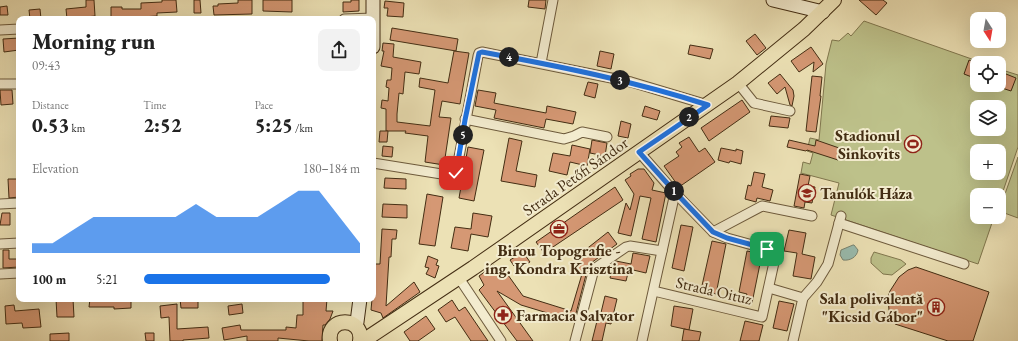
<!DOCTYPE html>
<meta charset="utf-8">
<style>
body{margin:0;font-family:"EB Garamond",serif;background:#f2f2f2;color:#222;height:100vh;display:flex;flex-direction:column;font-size:15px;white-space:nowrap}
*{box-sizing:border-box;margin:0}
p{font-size:13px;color:#767676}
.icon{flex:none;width:22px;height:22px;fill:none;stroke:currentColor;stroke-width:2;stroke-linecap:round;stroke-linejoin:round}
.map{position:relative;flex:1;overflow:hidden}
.details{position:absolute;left:16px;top:16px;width:360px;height:286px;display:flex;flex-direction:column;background:#fff;border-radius:8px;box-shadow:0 4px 16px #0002}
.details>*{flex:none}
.needle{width:26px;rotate:169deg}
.controls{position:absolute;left:970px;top:12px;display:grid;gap:8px}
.controls a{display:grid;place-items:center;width:36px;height:36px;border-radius:8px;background:#fff;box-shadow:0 4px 16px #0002;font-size:20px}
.pin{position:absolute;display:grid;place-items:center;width:34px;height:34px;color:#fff;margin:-17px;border-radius:8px;box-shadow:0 2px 6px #0006}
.km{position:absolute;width:20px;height:20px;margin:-10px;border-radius:50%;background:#222;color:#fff;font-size:11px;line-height:20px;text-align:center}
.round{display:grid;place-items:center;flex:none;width:42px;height:42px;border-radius:8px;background:#f2f2f2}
.summary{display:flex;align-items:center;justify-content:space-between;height:68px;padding:0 16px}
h1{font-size:22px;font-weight:800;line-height:30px}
.metrics{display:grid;grid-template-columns:repeat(3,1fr);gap:6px;height:68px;padding:4px 16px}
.metrics div{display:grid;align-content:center}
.metrics b{font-size:20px;font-weight:800}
.metrics small{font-size:11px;font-weight:400}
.metrics p{font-size:11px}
.chart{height:112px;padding:8px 16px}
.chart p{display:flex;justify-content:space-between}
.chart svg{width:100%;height:72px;margin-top:4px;fill:#1a73e8;opacity:.7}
ul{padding:0 16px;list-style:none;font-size:13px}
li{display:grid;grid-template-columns:64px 48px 1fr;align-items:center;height:30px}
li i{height:10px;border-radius:5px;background:#1a73e8}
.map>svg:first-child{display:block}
</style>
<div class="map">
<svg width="1018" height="341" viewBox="0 0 1018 341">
<rect width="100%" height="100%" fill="#ece1b5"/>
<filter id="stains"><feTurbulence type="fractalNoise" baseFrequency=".005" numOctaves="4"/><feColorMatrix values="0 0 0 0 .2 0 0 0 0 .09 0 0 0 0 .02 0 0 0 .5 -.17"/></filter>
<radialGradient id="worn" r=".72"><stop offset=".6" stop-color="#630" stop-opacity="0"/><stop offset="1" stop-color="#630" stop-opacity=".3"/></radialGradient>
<g fill="#bdc18a" stroke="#80774e" fill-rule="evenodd">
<path d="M864 21 983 63H977V85H999V69L1018 75V147L999 203V195H977V217H994L978 264 831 215 839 183 801 173 803 162 810 164 813 153 807 151 810 138 819 140 826 64 832 40 839 41 848 33 851 36ZM977 107H999V129H977ZM977 151H999V173H977Z"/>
<polygon points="1018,157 1018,218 999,211"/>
<polygon points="874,252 901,260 906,264 892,275 883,274 871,263 871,258"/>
</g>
<path fill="#99bdb0" stroke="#778371" d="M853 245H854L858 250C857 257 850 261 843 260L840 255 841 250Z"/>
<g fill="#d59874" stroke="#432d13">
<polygon points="86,0 94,0 95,16 67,19 66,9 86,7"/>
<polygon points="162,0 176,0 177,12 157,13 157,16 141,17 141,19 130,19 130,17 111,18 111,7 122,7 122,9 141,9 141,3 162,2"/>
<polygon points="194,0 200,0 201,13 194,13"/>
<polygon points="238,0 252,0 252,14 214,15 213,6 218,6 218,4 238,3"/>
<polygon points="263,0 292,0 292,12 263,11"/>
<polygon points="351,0 359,0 359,11 343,12 343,2 351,2"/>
<polygon points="529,0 546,0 545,9 528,7"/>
<polygon points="859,0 883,0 887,3 876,15"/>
<polygon points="385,1 404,3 403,17 387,16 388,8 384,8"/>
<polygon points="7,6 8,15 0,15 0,7"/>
<polygon points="40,9 41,19 30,19 29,10"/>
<polygon points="392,28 458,39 456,51 390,40"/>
<polygon points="755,34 766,48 757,55 746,41"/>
<polygon points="19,38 19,50 4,52 3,39"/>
<polygon points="383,43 394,44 393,57 421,62 419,74 405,72 403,94 399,93 397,114 397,122 430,126 435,90 419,87 420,78 448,83 454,51 469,53 460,104 442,101 439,117 451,118 444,165 425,162 428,136 405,133 406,131 386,131 386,109 381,108 382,100 388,101 389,88 386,87 387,80 391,80 392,68 381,66 384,51 382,51"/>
<polygon points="690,45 713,49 710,59 688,54"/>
<polygon points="811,47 823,64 813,72 814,62 799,72 791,61"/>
<polygon points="600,51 614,54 611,69 597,66"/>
<polygon points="969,60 977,63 977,79 964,74"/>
<polygon points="1001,72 1016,78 1011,91 999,87 999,79"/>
<polygon points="780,74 793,90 794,96 792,106 790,105 785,87 777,94 768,83"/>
<polygon points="812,76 822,77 820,96 821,96 816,132 806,131"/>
<polygon points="588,82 598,84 595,98 584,95"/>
<polygon points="0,90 12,90 13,104 1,105"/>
<polygon points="478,90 496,93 494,103 546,113 547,106 576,112 573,124 546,119 544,128 494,118 496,110 475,106"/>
<polygon points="742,100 750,112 709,141 701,128"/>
<polygon points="645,106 660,111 657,120 642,116"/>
<polygon points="771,116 790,118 788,128 769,126"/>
<polygon points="621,121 631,124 628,138 618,136"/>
<polygon points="380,131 388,131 387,142 379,142"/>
<polygon points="689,137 699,152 705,148 715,162 679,187 664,166 679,156 676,152 682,147 679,143"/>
<polygon points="509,138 522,141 516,171 537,175 535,187 501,181"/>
<polygon points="592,140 607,143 605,156 590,153"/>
<polygon points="789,140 815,146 816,140 842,149 838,160 807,150 806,151 787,147"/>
<polygon points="572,145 590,149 587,166 570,162 567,175 549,171 553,153 570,156"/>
<polygon points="383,146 393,147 392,157 382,156"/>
<polygon points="468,147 484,150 474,201 459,198"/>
<polygon points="721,148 736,151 736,149 743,151 741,164 730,161 729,163 718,160"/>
<polygon points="638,169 644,169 654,183 652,190 666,193 656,242 642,239 651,198 640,196 631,236 618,233 626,203 630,210 634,194 625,180 631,176 630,174"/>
<polygon points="754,172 765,174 762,187 773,190 770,201 757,198 756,202 745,199 748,185 751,186"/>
<polygon points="800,174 810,176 808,186 815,187 812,203 805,202 804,208 794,206"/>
<polygon points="385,178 406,179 406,189 384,188"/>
<polygon points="8,179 19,179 19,197 9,198"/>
<polygon points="615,187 623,200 544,253 536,242"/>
<polygon points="427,194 443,197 435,246 419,244"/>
<polygon points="383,204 407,205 407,218 382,217"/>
<polygon points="2,213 10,213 10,225 0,225"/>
<polygon points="473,213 492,216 488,237 471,234 468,251 451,248 455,227 471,229"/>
<polygon points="681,225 693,227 684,271 672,268"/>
<polygon points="382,229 397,230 396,239 392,239 391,257 389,257 386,306 414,282 420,292 383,318 381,313 371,310 372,299 373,299 374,264 380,264"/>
<polygon points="789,230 806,233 802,254 815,257 811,279 793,276 797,253 784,251"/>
<polygon points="608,232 617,244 591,263 588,267 574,321 521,305 497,291 533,341 517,341 479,290 484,285 479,276 494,265 503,278 508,275 523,296 571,311 582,274 574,273 575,258"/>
<polygon points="712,241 726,244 716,294 701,290"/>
<polygon points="3,250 9,250 9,259 19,259 19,267 3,268"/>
<polygon points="747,251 762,254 752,303 745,301 747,294 739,292"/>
<polygon points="523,252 530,262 520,268 518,264 514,266 510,260"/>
<polygon points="633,253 650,256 646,273 629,269 626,281 610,278 613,263 616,261 631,264"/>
<polygon points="428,256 438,260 436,265 439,266 435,278 426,274 429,268 425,267"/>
<polygon points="916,267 989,292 973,341 948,341 895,324 889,310 888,297 890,291 899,277 908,270"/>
<polygon points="605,296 617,299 611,324 606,323 602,341 592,341 597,321 599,321"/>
<polygon points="56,299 73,299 74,317 57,317"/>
<polygon points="90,299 131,299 131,308 114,309 114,307 89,307"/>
<polygon points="180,299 198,300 198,308 181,308"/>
<polygon points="303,299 327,299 326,311 333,311 330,319 325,325 323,325 322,341 309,341 278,338 278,341 247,341 247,336 224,340 222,328 240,325 241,330 286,330 286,327 296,328 297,315 303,315"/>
<polygon points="452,300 459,311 465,307 488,341 471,341 455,317 446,322 438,310"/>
<polygon points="779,301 794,304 787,331 773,328"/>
<polygon points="177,304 177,329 208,327 209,338 183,340 183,341 170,341 169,317 161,318 160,306"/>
<polygon points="242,304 243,313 229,315 228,306"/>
<polygon points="14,305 15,311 39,309 41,327 23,328 22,323 6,324 5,306"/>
<polygon points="674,306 693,309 689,330 671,326"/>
<polygon points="426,316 435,329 418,341 410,341 404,332"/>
<polygon points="745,321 763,325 759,341 740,341"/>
<polygon points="684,329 701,332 699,341 682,341"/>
<polygon points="69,333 69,341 50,341 50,334"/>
<polygon points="145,333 154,333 154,341 146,341"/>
</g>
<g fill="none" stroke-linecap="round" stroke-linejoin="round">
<defs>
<g id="street">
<polyline points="344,19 374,18"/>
<polyline points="0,30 19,29"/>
<polyline points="541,63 553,0"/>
<polyline points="738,83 754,103 790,111"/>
<polyline points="0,84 19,84"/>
<polyline points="465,119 564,139 574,136 582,132 607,137"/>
<polyline points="639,152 675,193 713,232 727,238 767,249 773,253 775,258 762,317 654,291"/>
<polyline points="373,163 454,176 456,173 478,56 479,53 482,52 631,82 708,105"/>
<polyline points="0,204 19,203"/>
<polyline points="839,223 964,264"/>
<polyline points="713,232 762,206 812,216"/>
<polyline points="0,244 19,243"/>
<polyline points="0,274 19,273"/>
<polyline points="459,278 501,341"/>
<polyline points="769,288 803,298"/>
<polyline points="575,341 594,269 626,247 630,246 662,251"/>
<polyline points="642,341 675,193"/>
<polyline points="793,341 803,298 817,282 828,264 841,216"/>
</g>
<g id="secondary">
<polyline points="773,0 823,12"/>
<polyline points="373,47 373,0"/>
<polyline points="355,325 357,322 360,299"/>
</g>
<g id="primary">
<path d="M330 341C326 316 364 316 360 341"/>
<polyline points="363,341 473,268 738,83 804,29 834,0"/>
</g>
</defs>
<use href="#street" stroke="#6d5a3c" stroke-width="11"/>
<use href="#secondary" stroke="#432d13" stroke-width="15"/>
<use href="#primary" stroke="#432d13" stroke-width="16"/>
<use href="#street" stroke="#f3eccf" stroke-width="9"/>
<use href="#secondary" stroke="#f3eccf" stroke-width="13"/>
<use href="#primary" stroke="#ece1b5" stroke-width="14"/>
</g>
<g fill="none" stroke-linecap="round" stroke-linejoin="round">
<defs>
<path id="route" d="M456 173 465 120 479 53 482 52C558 66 634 81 708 105L639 152 675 192 713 232 727 238 767 249"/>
</defs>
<use href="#route" stroke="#fff" stroke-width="8"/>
<use href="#route" stroke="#1a73e8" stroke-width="5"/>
</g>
<defs>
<symbol id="stadium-ring" viewBox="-11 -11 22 22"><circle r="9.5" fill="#f3eccf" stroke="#8f2418" stroke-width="1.5"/><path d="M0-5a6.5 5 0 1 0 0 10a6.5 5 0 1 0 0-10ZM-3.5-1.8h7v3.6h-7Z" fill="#8f2418"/></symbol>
<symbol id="school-ring" viewBox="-11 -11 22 22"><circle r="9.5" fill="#f3eccf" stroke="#8f2418" stroke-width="1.5"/><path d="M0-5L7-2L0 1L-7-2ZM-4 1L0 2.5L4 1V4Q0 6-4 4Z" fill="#8f2418"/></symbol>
<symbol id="office-ring" viewBox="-11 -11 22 22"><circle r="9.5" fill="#f3eccf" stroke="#8f2418" stroke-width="1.5"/><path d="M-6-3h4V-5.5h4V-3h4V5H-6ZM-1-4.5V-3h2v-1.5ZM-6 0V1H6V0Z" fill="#8f2418"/></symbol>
<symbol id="building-ring" viewBox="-11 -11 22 22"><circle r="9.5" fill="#f3eccf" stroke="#8f2418" stroke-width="1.5"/><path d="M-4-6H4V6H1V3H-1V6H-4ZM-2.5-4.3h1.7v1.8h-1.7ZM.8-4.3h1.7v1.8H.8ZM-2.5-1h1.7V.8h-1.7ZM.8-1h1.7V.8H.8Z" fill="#8f2418"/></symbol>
<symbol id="pharmacy-ring" viewBox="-11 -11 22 22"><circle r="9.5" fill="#f3eccf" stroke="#8f2418" stroke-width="1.5"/><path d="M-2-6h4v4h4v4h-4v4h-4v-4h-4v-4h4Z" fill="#8f2418"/></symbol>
</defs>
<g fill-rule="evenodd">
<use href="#stadium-ring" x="903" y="134" width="20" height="20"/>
<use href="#school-ring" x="797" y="183" width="20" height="20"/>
<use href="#office-ring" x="549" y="219" width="20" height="20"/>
<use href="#building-ring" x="926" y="297" width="20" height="20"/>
<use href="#pharmacy-ring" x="493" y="305" width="20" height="20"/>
</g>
<g text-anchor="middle" stroke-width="4" stroke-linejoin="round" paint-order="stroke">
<g font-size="16" font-weight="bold" fill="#432d13" stroke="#f3eccf" text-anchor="end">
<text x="900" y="141">Stadionul<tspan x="900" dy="18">Sinkovits</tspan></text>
<text x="820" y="199" text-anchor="start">Tanulók Háza</text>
<text x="559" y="256" text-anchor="middle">Birou Topografie -<tspan x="559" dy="18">ing. Kondra Krisztina</tspan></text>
<text x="923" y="304">Sala polivalentă<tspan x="923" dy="18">"Kicsid Gábor"</tspan></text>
<text x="516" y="321" text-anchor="start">Farmacia Salvator</text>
</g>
<g font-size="16" fill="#432d13" stroke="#f3eccf">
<text transform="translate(575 176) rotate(-35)" y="6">Strada Petőfi Sándor</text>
<text transform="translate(714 290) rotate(13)" y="6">Strada Oituz</text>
</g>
</g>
<rect width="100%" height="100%" filter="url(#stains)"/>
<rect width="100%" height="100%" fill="url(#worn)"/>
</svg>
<div class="controls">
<a><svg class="needle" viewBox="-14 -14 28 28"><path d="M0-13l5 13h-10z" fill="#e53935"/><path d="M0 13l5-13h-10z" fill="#767676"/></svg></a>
<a><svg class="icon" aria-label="locate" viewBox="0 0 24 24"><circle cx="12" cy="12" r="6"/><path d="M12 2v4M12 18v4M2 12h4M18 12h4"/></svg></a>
<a><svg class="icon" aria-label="layers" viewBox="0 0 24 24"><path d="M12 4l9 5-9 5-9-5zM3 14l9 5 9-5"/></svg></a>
<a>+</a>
<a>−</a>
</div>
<div class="pin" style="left:767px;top:249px;background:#1e9e55"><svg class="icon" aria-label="arrive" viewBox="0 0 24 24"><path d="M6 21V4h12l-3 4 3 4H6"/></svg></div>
<div class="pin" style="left:456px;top:173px;background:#d93025"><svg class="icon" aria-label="check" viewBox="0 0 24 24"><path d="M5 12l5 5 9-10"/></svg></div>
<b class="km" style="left:674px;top:191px">1</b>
<b class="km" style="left:689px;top:117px">2</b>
<b class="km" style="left:620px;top:80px">3</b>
<b class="km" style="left:509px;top:57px">4</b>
<b class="km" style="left:463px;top:135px">5</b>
<section class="details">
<div class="summary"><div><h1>Morning run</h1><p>09:43</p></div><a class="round"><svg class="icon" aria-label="share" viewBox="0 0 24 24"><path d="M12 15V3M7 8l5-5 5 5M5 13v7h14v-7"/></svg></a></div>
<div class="metrics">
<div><p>Distance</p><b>0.53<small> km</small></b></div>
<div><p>Time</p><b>2:52</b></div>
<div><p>Pace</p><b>5:25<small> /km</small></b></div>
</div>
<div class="chart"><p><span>Elevation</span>180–184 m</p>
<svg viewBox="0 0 160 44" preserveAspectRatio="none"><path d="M0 44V38L10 38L20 30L30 22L40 22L50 22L60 22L70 22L80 14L90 22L100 22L110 22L120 14L130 6L140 6L150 22L160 38V44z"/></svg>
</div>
<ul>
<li><b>100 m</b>5:21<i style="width:86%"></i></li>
</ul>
</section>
</div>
